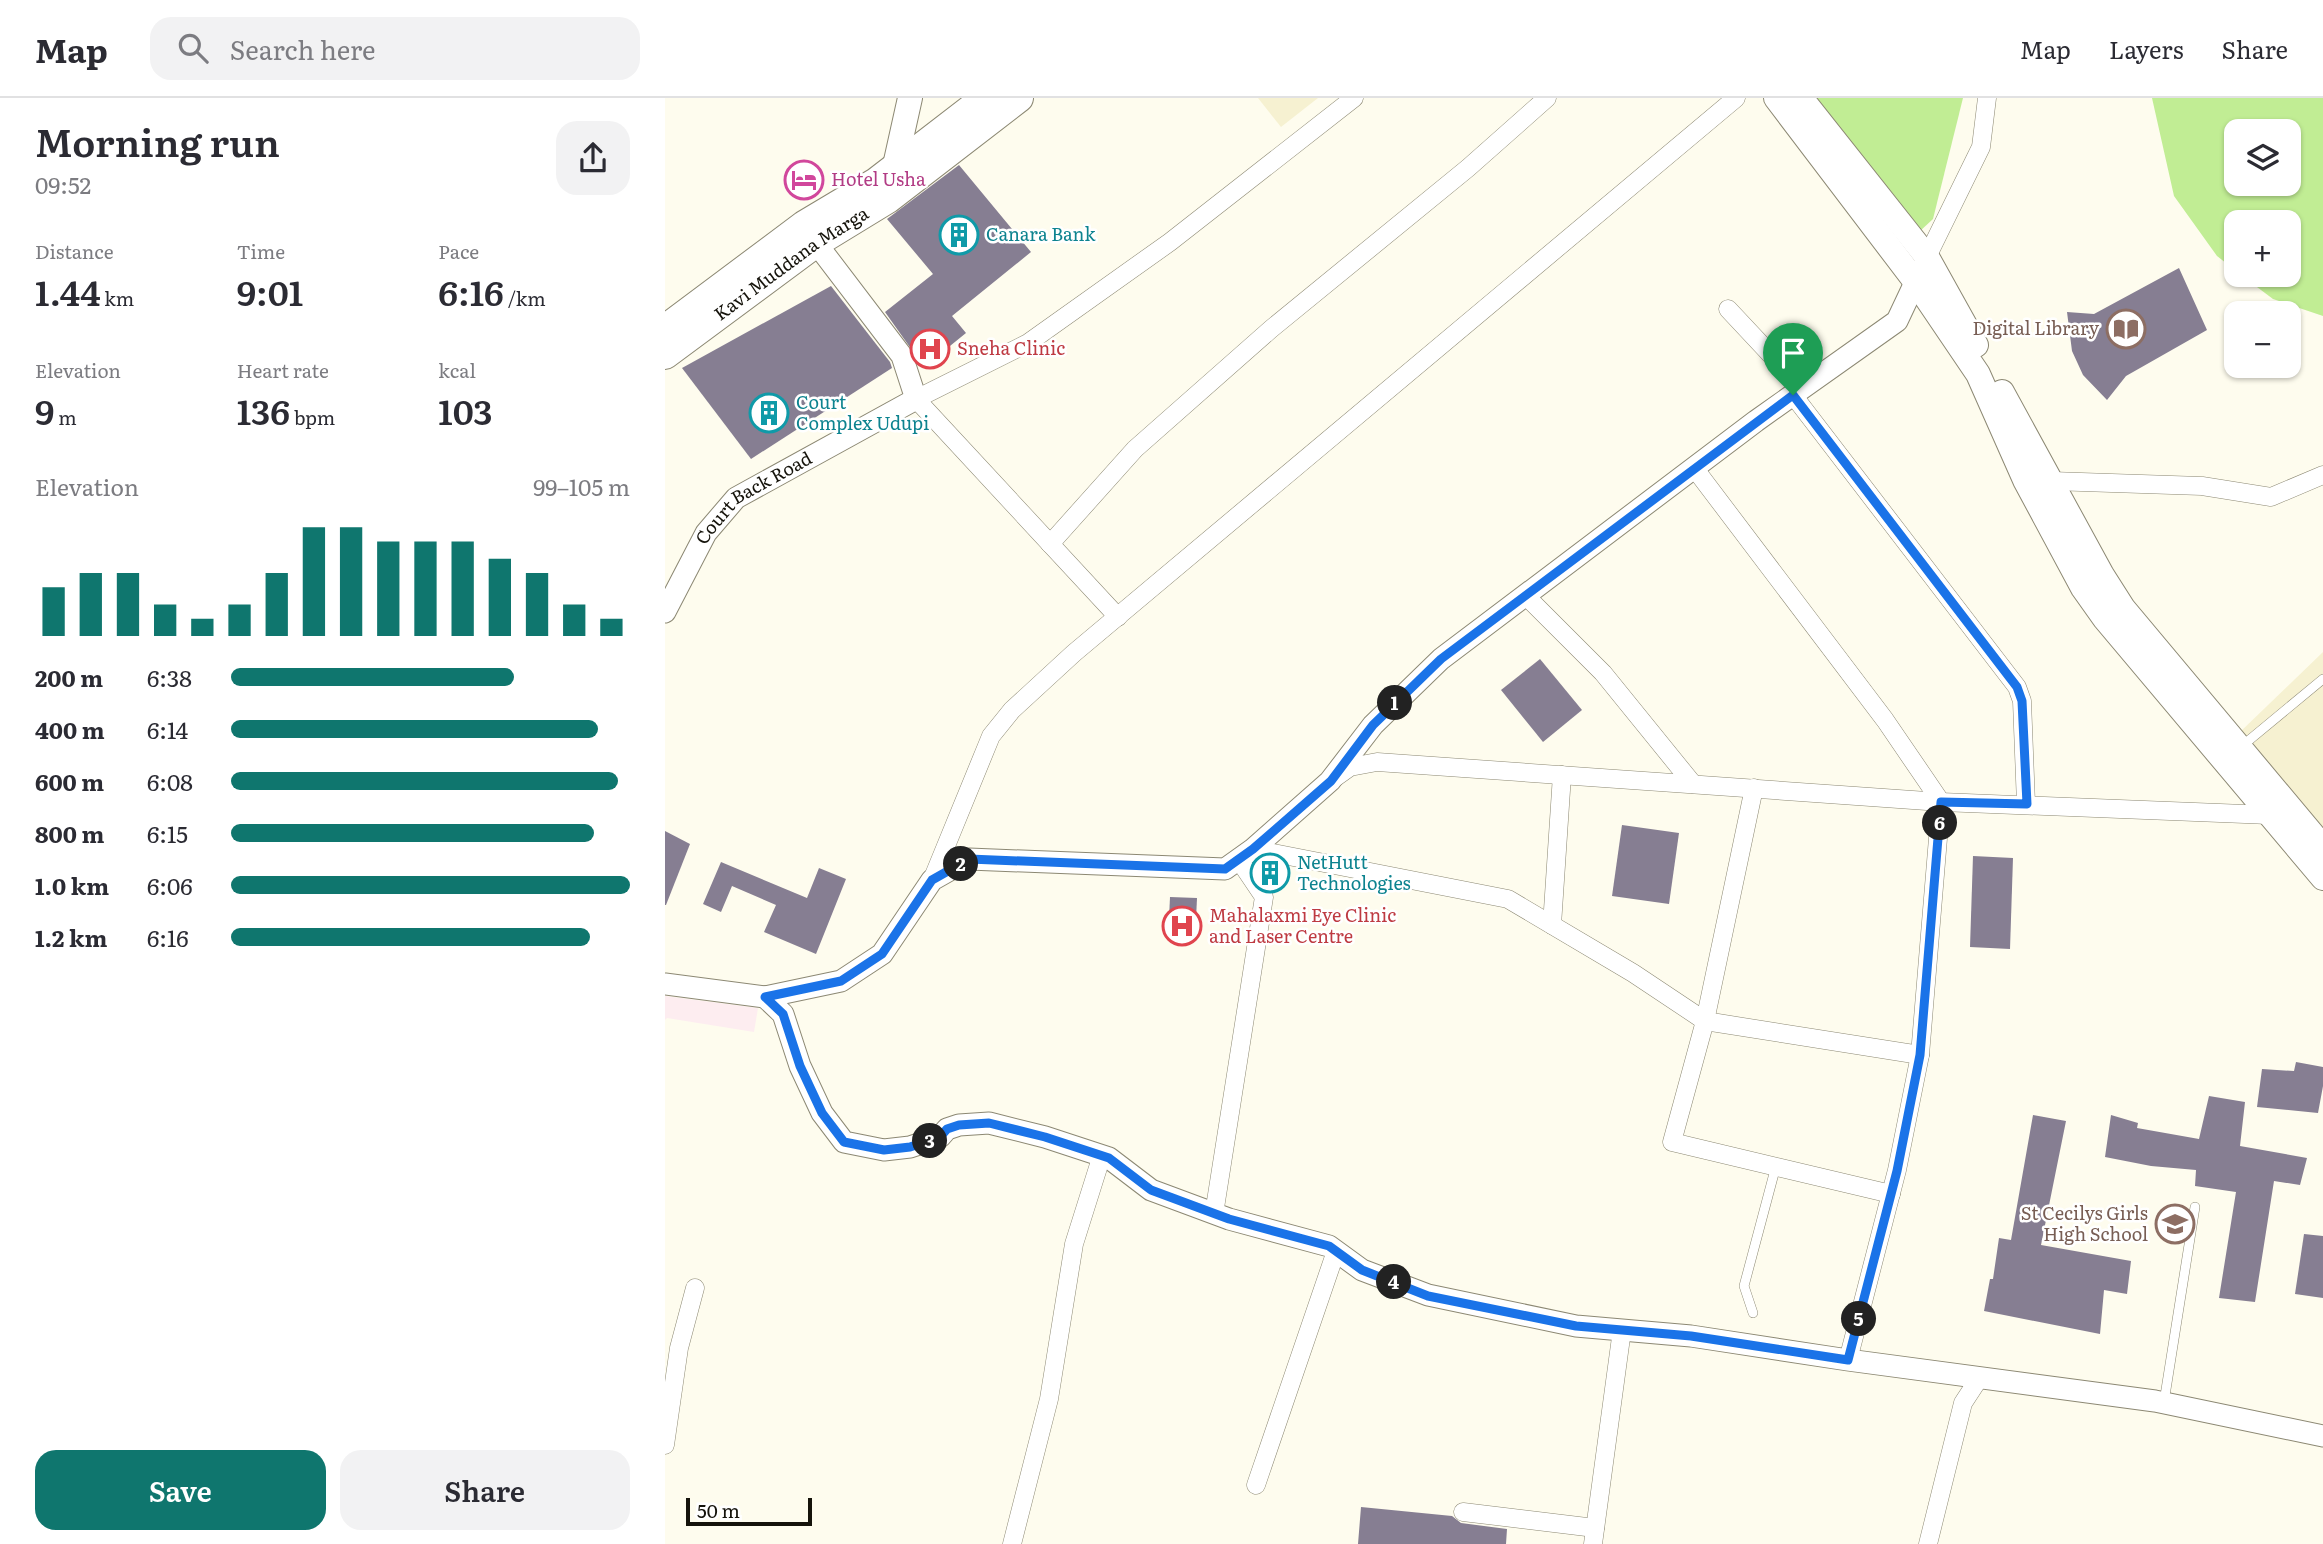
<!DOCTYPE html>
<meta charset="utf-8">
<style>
body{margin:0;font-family:Literata,serif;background:#f2f2f3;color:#2b2b33;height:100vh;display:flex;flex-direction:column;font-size:26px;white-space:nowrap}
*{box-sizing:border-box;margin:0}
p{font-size:23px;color:#7c7c81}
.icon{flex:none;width:38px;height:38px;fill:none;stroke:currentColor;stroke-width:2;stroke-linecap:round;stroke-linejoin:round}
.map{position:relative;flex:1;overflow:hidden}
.sheet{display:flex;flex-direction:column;background:#fff;width:665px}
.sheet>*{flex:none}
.tools{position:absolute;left:1559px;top:21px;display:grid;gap:14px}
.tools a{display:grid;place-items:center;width:77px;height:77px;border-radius:14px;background:#fff;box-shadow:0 2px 5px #0004;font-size:35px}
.scale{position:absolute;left:21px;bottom:18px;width:126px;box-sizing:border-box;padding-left:7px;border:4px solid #15130b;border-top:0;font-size:19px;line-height:24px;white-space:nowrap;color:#15130b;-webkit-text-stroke:5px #fff;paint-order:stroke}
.pin{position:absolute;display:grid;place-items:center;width:60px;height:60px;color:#fff;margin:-72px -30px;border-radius:50% 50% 50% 0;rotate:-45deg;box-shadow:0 0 7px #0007}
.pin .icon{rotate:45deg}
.km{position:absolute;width:35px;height:35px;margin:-18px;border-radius:50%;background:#222;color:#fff;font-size:19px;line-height:35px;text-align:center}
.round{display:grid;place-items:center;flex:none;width:74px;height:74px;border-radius:21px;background:#f2f2f3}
.headline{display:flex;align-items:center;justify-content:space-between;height:119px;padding:0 35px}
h1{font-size:38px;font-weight:600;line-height:52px}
.figures{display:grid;grid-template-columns:repeat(3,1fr);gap:10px;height:119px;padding:7px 35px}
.figures div{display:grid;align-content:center}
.figures b{font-size:35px;font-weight:600}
.figures small{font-size:19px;font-weight:400}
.figures p{font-size:19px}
.chart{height:196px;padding:14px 35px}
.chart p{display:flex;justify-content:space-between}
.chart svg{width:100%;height:126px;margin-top:7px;stroke:#0f766e;stroke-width:6}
.button{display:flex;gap:14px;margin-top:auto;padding:14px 35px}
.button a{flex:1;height:80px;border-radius:21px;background:#0f766e;color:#fff;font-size:28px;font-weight:600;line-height:80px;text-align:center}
.button a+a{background:#f2f2f3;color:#2b2b33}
ul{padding:0 35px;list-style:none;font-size:23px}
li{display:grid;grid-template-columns:112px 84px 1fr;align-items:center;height:52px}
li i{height:18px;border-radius:9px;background:#0f766e}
header{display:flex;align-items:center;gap:42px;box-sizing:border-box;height:98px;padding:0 35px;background:#fff;border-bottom:2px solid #e1e1e2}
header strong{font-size:33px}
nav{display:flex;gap:38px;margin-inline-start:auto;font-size:24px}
.search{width:490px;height:63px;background:#f2f2f3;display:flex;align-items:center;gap:18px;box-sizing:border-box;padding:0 24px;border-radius:21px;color:#7c7c81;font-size:26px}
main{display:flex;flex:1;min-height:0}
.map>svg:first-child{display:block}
</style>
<header>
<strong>Map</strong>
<div class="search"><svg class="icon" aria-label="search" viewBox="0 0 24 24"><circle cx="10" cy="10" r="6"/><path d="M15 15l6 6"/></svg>Search here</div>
<nav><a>Map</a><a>Layers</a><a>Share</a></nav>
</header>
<main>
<section class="sheet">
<div class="headline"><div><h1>Morning run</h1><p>09:52</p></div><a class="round"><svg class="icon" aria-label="share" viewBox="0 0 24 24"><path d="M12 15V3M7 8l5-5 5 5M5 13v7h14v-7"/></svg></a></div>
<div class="figures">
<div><p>Distance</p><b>1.44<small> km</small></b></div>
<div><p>Time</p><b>9:01</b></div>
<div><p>Pace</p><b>6:16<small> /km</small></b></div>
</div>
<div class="figures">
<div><p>Elevation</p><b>9<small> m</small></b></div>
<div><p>Heart rate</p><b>136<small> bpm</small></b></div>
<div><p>kcal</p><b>103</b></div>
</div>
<div class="chart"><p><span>Elevation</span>99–105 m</p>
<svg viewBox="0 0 160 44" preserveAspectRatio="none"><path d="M5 44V27M15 44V22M25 44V22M35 44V33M45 44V38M55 44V33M65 44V22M75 44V6M85 44V6M95 44V11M105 44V11M115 44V11M125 44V17M135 44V22M145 44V33M155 44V38"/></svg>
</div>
<ul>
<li><b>200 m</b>6:38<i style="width:71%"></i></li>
<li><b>400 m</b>6:14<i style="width:92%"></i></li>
<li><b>600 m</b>6:08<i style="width:97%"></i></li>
<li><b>800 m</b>6:15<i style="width:91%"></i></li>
<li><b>1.0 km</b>6:06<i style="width:100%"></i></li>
<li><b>1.2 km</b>6:16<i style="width:90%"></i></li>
</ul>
<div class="button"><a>Save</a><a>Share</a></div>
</section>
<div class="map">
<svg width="1658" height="1446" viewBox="0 0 1658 1446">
<rect width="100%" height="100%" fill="#fefcee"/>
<g fill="#f6f1d1">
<polygon points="593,0 653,0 616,29"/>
<polygon points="1658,554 1658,739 1574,635"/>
</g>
<polygon fill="#fdedf0" points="0,898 93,910 89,934 2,920 0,922"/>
<g fill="#c1ed94" fill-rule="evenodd">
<polygon points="1149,0 1298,0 1268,121 1254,134"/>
<path d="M1487 0H1658V218L1608 201 1576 177H1624V124H1572L1571 173 1552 158 1509 98ZM1624 33V86H1572V33Z"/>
</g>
<g fill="#867e92">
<polygon points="294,67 366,154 287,218 301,235 259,269 220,214 268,176 222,121"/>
<polygon points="1514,170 1542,232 1461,278 1442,302 1418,277 1407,253 1402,214 1429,216"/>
<polygon points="166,188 225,264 227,270 86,361 17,270"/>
<polygon points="875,561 917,612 878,644 836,592"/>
<polygon points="957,727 1014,735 1004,806 947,798"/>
<polygon points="0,733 25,746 1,807 0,807"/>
<polygon points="1308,758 1348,760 1345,851 1305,849"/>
<polygon points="56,764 142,800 154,770 181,781 151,856 99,834 111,807 67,788 56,814 38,806"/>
<polygon points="595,767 616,768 612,784 602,783 596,774"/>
<polygon points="505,799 532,800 530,843 503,842"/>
<polygon points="1631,964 1658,969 1658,988 1653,1015 1592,1009 1597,971 1629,973"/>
<polygon points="1544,998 1580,1004 1575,1048 1642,1060 1635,1087 1609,1083 1590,1204 1554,1200 1571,1094 1530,1088 1531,1072 1486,1068 1440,1059 1446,1017 1473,1025 1472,1030 1534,1041"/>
<polygon points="1368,1017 1401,1023 1376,1147 1466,1163 1462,1196 1439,1192 1435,1236 1319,1213 1325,1181 1328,1181 1334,1140 1346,1142"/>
<polygon points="1639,1136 1658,1138 1658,1200 1630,1196"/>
<polygon points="696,1409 787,1418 796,1425 842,1431 841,1446 693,1446"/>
</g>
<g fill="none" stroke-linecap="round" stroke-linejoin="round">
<defs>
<g id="service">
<polyline points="1577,648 1658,581"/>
<polyline points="1088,1215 1079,1188 1111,1068"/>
<polyline points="1499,1304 1530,1109"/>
</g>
<g id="minor">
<polyline points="1262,159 1316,49 1322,0"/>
<polyline points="1063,211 1137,290"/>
<polyline points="1128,297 1352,589 1357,603 1361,706"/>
<polyline points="1030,371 1220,622 1276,704 1255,957 1232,1072 1183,1262"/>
<polyline points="1386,383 1537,388 1606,399 1658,377"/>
<polyline points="385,446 470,351 606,231 803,70 882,0"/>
<polyline points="860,497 938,575 1028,686"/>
<polyline points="453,519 251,301 363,245 505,144 689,0"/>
<polyline points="671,679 685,669 712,664 1276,704 1605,717 1610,714"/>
<polyline points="1089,690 1040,923 1007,1044 1226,1096"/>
<polyline points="588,751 843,801 968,875 1040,923 1255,957"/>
<polyline points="267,782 326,638 347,612 409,555 1071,0"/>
<polyline points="887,827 897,677"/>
<polyline points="549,1116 599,799 574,762"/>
<polyline points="0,1347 14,1250 30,1190"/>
<polyline points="591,1387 671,1153"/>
<polyline points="798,1414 930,1430"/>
<polyline points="347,1446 384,1301 409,1146 437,1057"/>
<polyline points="928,1446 957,1232"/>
<polyline points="1263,1446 1298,1305 1315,1279"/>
</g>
<g id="tertiary">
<path id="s1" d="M0 514 41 435 71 400 251 301 237 258 151 145"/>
<polyline points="0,886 100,899 176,883 217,856 267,782 304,761 560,771 588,751 665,683 708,627 776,561 1091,323 1232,223 1257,170"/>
<polyline points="100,899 118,916 135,968 157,1015 179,1044 219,1052 245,1049 275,1039 282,1031 294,1027 324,1025 380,1039 444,1060 486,1092 564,1121 664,1148 697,1172 763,1197 911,1228 1026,1238 1183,1262 1490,1303 1658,1338"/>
</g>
<g id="secondary">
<polyline points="1111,0 1250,183 1313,276 1360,382 1418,490 1440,521 1658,780"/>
<polyline points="1136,0 1262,159 1311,247"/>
<polyline points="227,81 245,0"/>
<polyline points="1337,294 1437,477 1458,510 1658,749"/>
</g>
<g id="primary">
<polyline points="0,231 139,127 211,84 320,0"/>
<path id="s2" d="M0 257 151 145 223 101 354 0"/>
</g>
</defs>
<use href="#service" stroke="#8c8873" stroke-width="10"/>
<use href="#minor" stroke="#8c8873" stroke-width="19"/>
<use href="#tertiary" stroke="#8c8873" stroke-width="23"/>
<use href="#secondary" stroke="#8c8873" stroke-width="26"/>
<use href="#primary" stroke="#8c8873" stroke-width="30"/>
<use href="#service" stroke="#fff" stroke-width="9"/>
<use href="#minor" stroke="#fff" stroke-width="18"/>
<use href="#tertiary" stroke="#fff" stroke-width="21"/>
<use href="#secondary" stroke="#fff" stroke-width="24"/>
<use href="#primary" stroke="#fff" stroke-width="28"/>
</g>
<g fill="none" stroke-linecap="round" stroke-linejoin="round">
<defs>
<polygon id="route" points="1128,297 1352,589 1357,603 1362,706 1276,704 1255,957 1232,1073 1183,1262 1026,1238 911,1228 763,1198 697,1172 664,1148 564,1121 486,1092 444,1060 380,1039 324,1025 294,1027 282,1031 275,1039 245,1049 219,1052 179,1044 157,1015 135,968 118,916 100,899 176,883 217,856 267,782 304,761 560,771 588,751 666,683 708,627 776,561"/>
</defs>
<use href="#route" stroke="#fff" stroke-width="14"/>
<use href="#route" stroke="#1a73e8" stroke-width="9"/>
</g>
<defs>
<symbol id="hotel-ring" viewBox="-11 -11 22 22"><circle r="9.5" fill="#fff" stroke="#d1479c" stroke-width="1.5"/><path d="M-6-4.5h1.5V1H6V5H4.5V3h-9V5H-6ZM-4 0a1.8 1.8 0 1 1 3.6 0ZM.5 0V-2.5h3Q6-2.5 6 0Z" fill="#d1479c"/></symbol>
<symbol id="building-ring" viewBox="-11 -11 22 22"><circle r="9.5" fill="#fff" stroke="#0f9aa8" stroke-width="1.5"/><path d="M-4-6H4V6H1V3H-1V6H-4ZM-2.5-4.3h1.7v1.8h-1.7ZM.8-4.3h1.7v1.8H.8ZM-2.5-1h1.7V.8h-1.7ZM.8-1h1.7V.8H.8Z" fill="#0f9aa8"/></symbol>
<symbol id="library-ring" viewBox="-11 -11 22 22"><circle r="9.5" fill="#fff" stroke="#8d6e63" stroke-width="1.5"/><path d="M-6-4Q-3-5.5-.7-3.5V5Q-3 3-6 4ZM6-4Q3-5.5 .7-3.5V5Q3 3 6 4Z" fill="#8d6e63"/></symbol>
<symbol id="hospital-ring" viewBox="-11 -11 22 22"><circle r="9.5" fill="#fff" stroke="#e0444e" stroke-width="1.5"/><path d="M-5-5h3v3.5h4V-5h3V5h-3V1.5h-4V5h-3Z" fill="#e0444e"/></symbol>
<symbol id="school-ring" viewBox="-11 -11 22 22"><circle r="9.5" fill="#fff" stroke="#8d6e63" stroke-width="1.5"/><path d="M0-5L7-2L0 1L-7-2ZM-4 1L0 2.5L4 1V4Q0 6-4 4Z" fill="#8d6e63"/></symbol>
</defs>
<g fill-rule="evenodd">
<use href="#hotel-ring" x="117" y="60" width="44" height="44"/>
<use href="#building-ring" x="272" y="115" width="44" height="44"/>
<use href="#library-ring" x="1439" y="209" width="44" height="44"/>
<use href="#hospital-ring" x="243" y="229" width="44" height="44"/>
<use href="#building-ring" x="82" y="293" width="44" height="44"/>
<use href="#building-ring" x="583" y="753" width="44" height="44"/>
<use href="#hospital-ring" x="495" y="806" width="44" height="44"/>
<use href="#school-ring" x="1488" y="1104" width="44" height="44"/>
</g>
<g text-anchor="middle" stroke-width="5" stroke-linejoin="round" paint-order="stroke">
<g font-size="18" fill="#b23c85" stroke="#fff" text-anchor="start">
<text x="166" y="88">Hotel Usha</text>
</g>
<g font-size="18" fill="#0d838f" stroke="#fff" text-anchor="start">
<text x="321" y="143">Canara Bank</text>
<text x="131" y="311">Court<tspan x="131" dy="21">Complex Udupi</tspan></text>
<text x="632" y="771">NetHutt<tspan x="632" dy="21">Technologies</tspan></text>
</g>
<g font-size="18" fill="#15130b" stroke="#fff">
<text dy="6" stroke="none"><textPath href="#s2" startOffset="156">Kavi Muddana Marga</textPath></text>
<text dy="6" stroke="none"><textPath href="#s1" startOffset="149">Court Back Road</textPath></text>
</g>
<g font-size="18" fill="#785e54" stroke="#fff" text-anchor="end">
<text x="1434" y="237">Digital Library</text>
<text x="1483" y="1122">St Cecilys Girls<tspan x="1483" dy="21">High School</tspan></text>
</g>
<g font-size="18" fill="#be3a42" stroke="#fff" text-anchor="start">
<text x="292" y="257">Sneha Clinic</text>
<text x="544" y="824">Mahalaxmi Eye Clinic<tspan x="544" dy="21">and Laser Centre</tspan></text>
</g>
</g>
</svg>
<div class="tools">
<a><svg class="icon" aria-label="layers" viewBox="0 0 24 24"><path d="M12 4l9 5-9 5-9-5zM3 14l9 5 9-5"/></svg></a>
<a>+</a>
<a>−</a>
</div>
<div class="scale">50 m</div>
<div class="pin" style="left:1128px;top:297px;background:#1e9e55"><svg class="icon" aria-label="arrive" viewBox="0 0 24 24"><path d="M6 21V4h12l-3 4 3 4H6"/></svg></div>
<b class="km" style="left:730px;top:605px">1</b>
<b class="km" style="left:296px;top:766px">2</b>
<b class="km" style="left:265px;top:1043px">3</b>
<b class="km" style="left:729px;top:1184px">4</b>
<b class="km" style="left:1194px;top:1221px">5</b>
<b class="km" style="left:1275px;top:725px">6</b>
</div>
</main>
